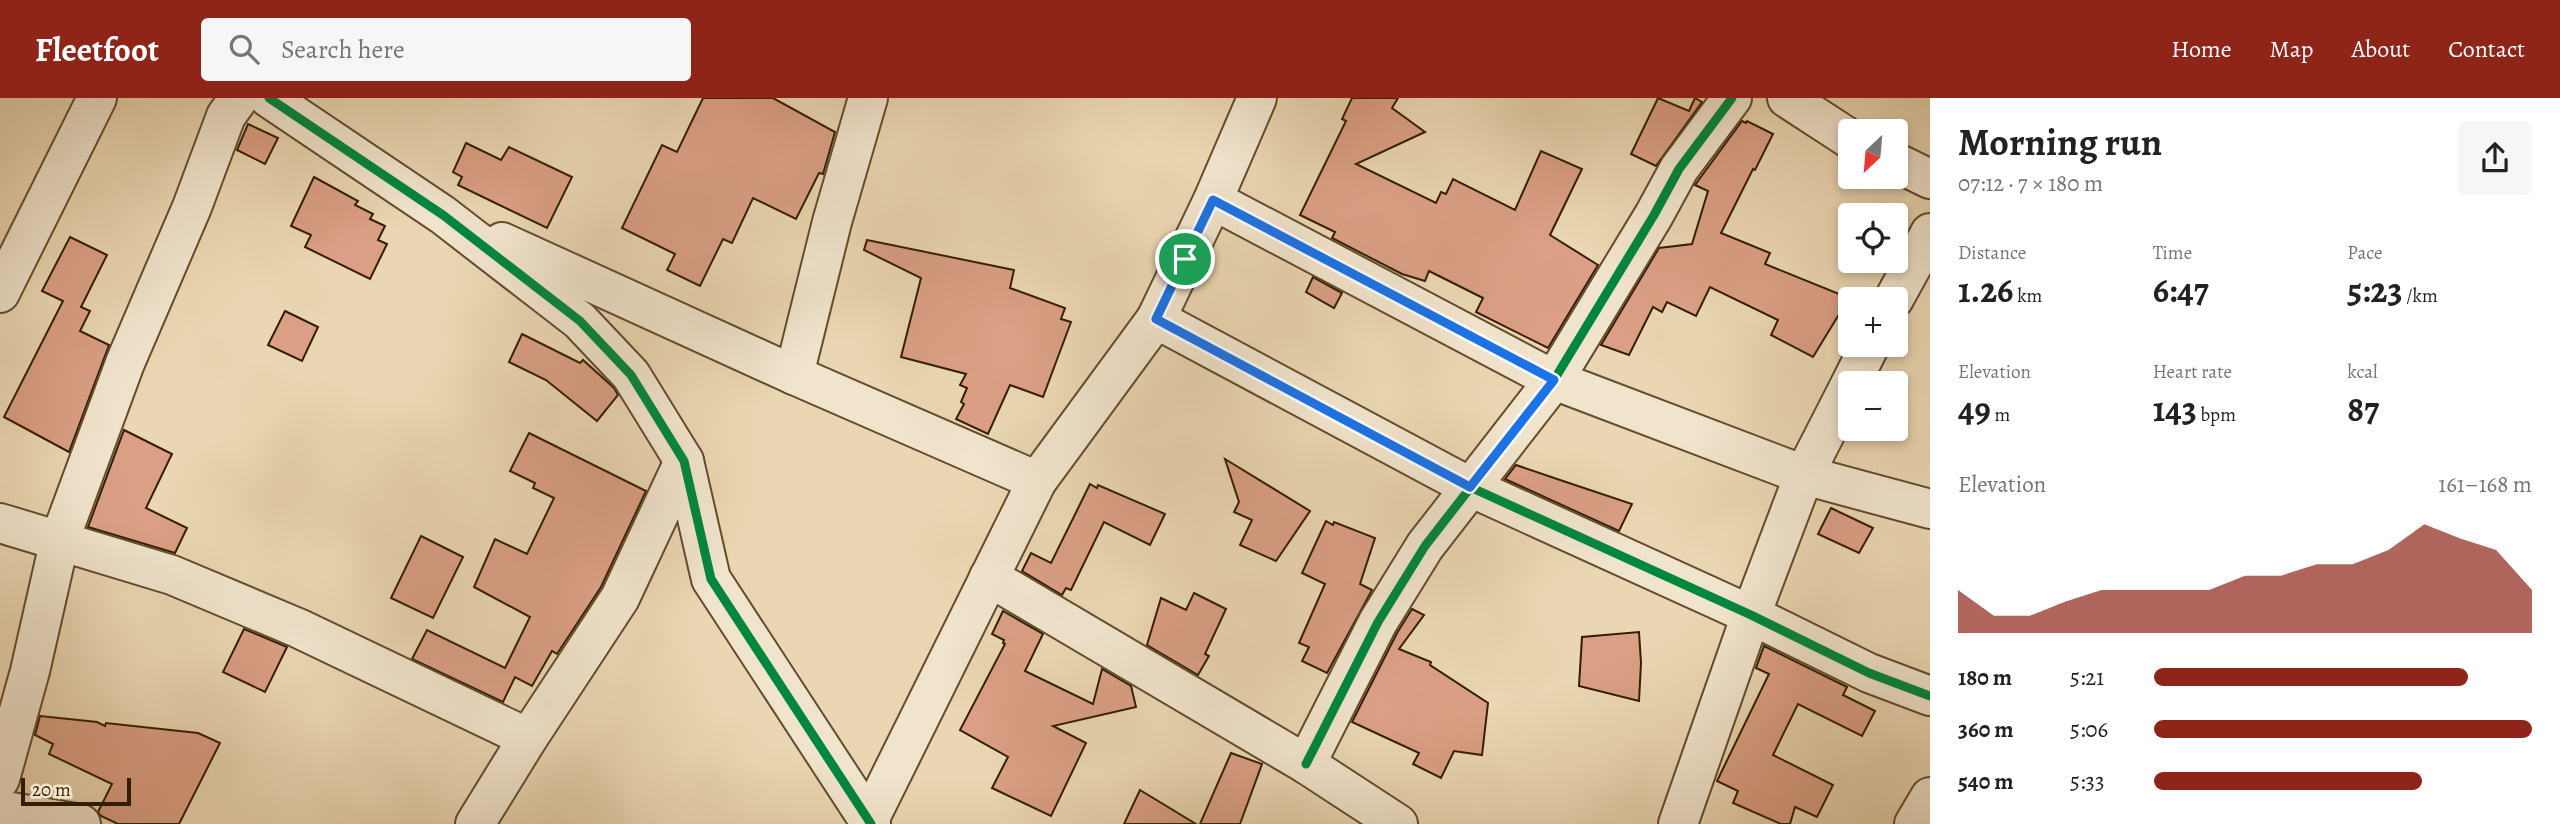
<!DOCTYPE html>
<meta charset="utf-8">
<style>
body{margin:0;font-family:Alegreya,serif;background:#f6f6f6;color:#222;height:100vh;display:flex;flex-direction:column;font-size:26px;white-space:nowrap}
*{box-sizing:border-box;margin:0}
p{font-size:23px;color:#767676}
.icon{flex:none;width:38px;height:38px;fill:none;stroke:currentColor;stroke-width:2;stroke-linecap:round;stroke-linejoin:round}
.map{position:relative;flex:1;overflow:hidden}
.details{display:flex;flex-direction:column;background:#fff;width:630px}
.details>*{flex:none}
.needle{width:46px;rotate:206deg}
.tools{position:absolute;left:1838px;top:21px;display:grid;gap:14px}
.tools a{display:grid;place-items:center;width:70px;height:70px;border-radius:7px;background:#fff;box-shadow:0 4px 10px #0003;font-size:35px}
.scale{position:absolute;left:21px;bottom:18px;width:110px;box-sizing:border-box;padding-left:7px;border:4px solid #351e00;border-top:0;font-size:19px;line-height:24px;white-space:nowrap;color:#351e00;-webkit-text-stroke:5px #f1e4cd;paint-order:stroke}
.pin{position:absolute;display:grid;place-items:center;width:60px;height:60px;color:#fff;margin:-30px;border:4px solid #fff;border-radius:50%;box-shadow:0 2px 7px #0007}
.round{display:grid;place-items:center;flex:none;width:74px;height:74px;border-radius:7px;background:#f6f6f6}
.summary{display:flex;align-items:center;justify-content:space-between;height:119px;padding:0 28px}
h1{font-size:38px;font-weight:600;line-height:52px}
.figures{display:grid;grid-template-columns:repeat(3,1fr);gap:10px;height:119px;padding:7px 28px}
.figures div{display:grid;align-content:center}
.figures b{font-size:35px;font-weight:600}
.figures small{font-size:19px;font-weight:400}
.figures p{font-size:19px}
.chart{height:196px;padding:14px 28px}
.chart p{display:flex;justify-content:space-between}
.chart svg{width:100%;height:126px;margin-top:7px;fill:#8f2418;opacity:.7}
ul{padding:0 28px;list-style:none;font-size:23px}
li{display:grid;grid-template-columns:112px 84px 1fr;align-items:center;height:52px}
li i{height:18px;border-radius:9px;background:#8f2418}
header{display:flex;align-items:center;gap:42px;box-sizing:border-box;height:98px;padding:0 35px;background:#8f2418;color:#fff}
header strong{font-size:33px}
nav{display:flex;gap:38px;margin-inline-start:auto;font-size:24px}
.search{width:490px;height:63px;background:#f6f6f6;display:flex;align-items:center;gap:18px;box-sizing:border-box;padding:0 24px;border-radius:7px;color:#767676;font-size:26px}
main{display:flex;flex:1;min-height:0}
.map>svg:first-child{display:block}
</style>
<header>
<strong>Fleetfoot</strong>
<div class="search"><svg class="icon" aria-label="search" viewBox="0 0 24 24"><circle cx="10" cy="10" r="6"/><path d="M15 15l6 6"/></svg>Search here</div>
<nav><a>Home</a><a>Map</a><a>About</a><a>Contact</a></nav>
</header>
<main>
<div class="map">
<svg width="1930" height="726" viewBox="0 0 1930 726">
<rect width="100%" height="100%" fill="#ead6b2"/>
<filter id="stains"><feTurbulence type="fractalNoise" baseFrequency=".00286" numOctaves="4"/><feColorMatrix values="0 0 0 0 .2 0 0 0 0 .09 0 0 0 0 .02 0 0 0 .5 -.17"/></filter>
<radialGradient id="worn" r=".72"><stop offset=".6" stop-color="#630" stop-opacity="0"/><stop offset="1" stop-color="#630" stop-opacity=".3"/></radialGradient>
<g fill="#da9f84" stroke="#351e00" stroke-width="2">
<polygon points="703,0 773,0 835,34 823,76 819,75 796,121 753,100 732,145 723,141 700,188 667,172 675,156 622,130 662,47 677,54"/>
<polygon points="1352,0 1398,0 1392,10 1425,34 1356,66 1436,105 1441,94 1446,96 1453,81 1515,112 1541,53 1582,71 1550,137 1598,167 1548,250 1476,214 1483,200 1429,173 1425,183 1402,176 1332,140 1335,134 1300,117 1346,23 1342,21"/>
<polygon points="1658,0 1689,13 1695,0 1702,4 1656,68 1631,56"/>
<polygon points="1742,23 1746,25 1747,23 1773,36 1755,72 1753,71 1721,135 1770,155 1765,166 1849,200 1813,259 1771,237 1778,222 1710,189 1696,218 1667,204 1662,214 1653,209 1629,257 1601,247 1659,150 1692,146 1708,93 1695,87"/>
<polygon points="248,26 278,40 265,66 237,52"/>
<polygon points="466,45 501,62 509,49 572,79 547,130 458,87 462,79 453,74"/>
<polygon points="314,79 358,103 355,107 373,116 370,121 385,128 378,142 387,146 370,181 305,149 311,137 291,128"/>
<polygon points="70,139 107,157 81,209 90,213 80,233 109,247 69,354 4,319 63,203 42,193"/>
<polygon points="867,142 1014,172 1010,190 1065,210 1061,221 1071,224 1043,299 1010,287 988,336 956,321 964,306 961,304 967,290 960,287 966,276 901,259 921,180 864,152"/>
<polygon points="1313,179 1342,195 1334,210 1306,194"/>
<polygon points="285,213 318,229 302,263 268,247"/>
<polygon points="522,236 580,265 583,262 614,290 618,297 597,323 546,282 509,264"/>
<polygon points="124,332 172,356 146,410 187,430 175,455 88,429"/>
<polygon points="529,335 646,393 601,489 557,556 552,553 532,588 515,579 503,604 412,561 427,532 505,570 530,519 474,489 495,441 527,456 554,400 533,390 535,385 510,373"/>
<polygon points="1225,361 1310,413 1276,463 1240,447 1252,422 1234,414 1239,404"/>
<polygon points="1516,367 1563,383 1632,406 1619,433 1505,381"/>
<polygon points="1090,386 1097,390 1098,387 1165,416 1150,447 1104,424 1071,492 1066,490 1062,497 1022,473 1031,455 1051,465"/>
<polygon points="1831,410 1873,430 1859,455 1818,436"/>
<polygon points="1326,423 1333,427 1334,424 1375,440 1360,486 1372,492 1327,575 1302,563 1309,549 1299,545 1325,486 1302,475"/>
<polygon points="421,438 463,459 433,520 391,500"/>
<polygon points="1194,495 1226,511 1205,556 1209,558 1198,577 1147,547 1161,500 1186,512"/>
<polygon points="1412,511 1424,517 1399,551 1431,564 1430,567 1488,605 1482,657 1454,653 1441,680 1413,666 1419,655 1352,624 1397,535"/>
<polygon points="1003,513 1043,536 1025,573 1093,606 1102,571 1131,588 1136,609 1053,628 1086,645 1051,718 992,690 1008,659 960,632 1005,546 1003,545 1004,542 992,536"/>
<polygon points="244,531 287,549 265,594 223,574"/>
<polygon points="1639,534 1641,565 1639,603 1579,588 1582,539"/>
<polygon points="1764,548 1847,589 1843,597 1875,613 1862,638 1798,606 1773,657 1833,687 1817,719 1795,709 1790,726 1781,726 1733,705 1738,693 1717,683 1769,576 1756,570"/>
<polygon points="40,618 97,624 105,628 106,625 198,635 220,645 179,726 118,726 101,718 98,714 112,686 49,656 53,646 35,637"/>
<polygon points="1231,655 1262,666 1240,726 1200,726"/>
<polygon points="1140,692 1196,726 1124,726"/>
</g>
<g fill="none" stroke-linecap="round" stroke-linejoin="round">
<defs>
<g id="street">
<polyline points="269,0 443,117 580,223 631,277 684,363 711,481 871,726"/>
<polyline points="1787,0 1850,41"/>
<polyline points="1895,64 1930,81"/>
<polyline points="1213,102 1554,282 1804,377 1930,411"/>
<polyline points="502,144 794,277 1037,383"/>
<polyline points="0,195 97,0"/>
<polyline points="1894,201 1930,135"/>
<polyline points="1156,221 1470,389 1751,517 1869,575 1930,598"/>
<polyline points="794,277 832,124 868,0"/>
<polyline points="1851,285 1870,247"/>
<polyline points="0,425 172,477 298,530 528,640"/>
<polyline points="989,479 1306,666 1398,726"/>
<polyline points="1306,666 1378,524 1425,448 1554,282 1654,117 1679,71 1732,0"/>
<polyline points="0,681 30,573 60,441 125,265 192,109 226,18 239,0"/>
<polyline points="0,712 81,726"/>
<polyline points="475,726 528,640 620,500 684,363"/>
<polyline points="867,726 1037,383 1156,221 1213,102 1257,0"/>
<polyline points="1678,726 1751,517 1804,377 1850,287"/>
<polyline points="1914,726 1930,699"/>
</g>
</defs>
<use href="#street" stroke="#624c2c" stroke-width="42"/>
<use href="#street" stroke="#f1e4cd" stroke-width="38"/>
<defs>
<g id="cycleway">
<polyline points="269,0 443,117 580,223 631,277 684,363 711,481 871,726"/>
<polyline points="1156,221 1470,389 1751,517 1869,575 1930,598"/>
<polyline points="1306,666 1378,524 1425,448 1554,282 1654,117 1679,71 1732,0"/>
</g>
</defs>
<use href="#cycleway" stroke="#f1e4cd" stroke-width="13"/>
<use href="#cycleway" stroke="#00873e" stroke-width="9"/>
</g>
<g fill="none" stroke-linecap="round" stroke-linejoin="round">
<defs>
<polygon id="route" points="1213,102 1554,282 1470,389 1156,221"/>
</defs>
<use href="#route" stroke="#fff" stroke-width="14"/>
<use href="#route" stroke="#1a73e8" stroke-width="9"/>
</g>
<rect width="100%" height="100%" filter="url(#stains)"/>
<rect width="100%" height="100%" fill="url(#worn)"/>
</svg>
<div class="tools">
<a><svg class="needle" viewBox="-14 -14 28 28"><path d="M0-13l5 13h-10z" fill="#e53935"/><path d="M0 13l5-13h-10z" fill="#767676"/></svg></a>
<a><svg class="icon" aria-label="locate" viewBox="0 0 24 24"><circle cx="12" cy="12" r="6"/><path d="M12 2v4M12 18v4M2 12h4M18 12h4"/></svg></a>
<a>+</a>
<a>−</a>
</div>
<div class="scale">20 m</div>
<div class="pin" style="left:1185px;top:161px;background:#1e9e55"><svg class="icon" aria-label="arrive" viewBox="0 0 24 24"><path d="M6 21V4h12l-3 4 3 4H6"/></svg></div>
</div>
<section class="details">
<div class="summary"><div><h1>Morning run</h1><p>07:12 · 7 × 180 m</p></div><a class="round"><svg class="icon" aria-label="share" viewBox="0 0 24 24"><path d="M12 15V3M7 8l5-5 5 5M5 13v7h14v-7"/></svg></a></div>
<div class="figures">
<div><p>Distance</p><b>1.26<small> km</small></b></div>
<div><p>Time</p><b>6:47</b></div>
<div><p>Pace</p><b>5:23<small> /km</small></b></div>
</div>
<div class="figures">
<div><p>Elevation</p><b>49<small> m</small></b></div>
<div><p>Heart rate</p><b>143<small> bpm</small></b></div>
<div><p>kcal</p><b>87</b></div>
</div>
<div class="chart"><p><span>Elevation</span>161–168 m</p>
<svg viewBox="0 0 160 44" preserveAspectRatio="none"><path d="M0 44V29L10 38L20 38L30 33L40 29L50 29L60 29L70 29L80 24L90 24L100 20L110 20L120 15L130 6L140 11L150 15L160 29V44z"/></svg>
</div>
<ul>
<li><b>180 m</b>5:21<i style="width:83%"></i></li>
<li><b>360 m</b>5:06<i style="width:100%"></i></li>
<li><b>540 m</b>5:33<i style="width:71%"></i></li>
</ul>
</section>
</main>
